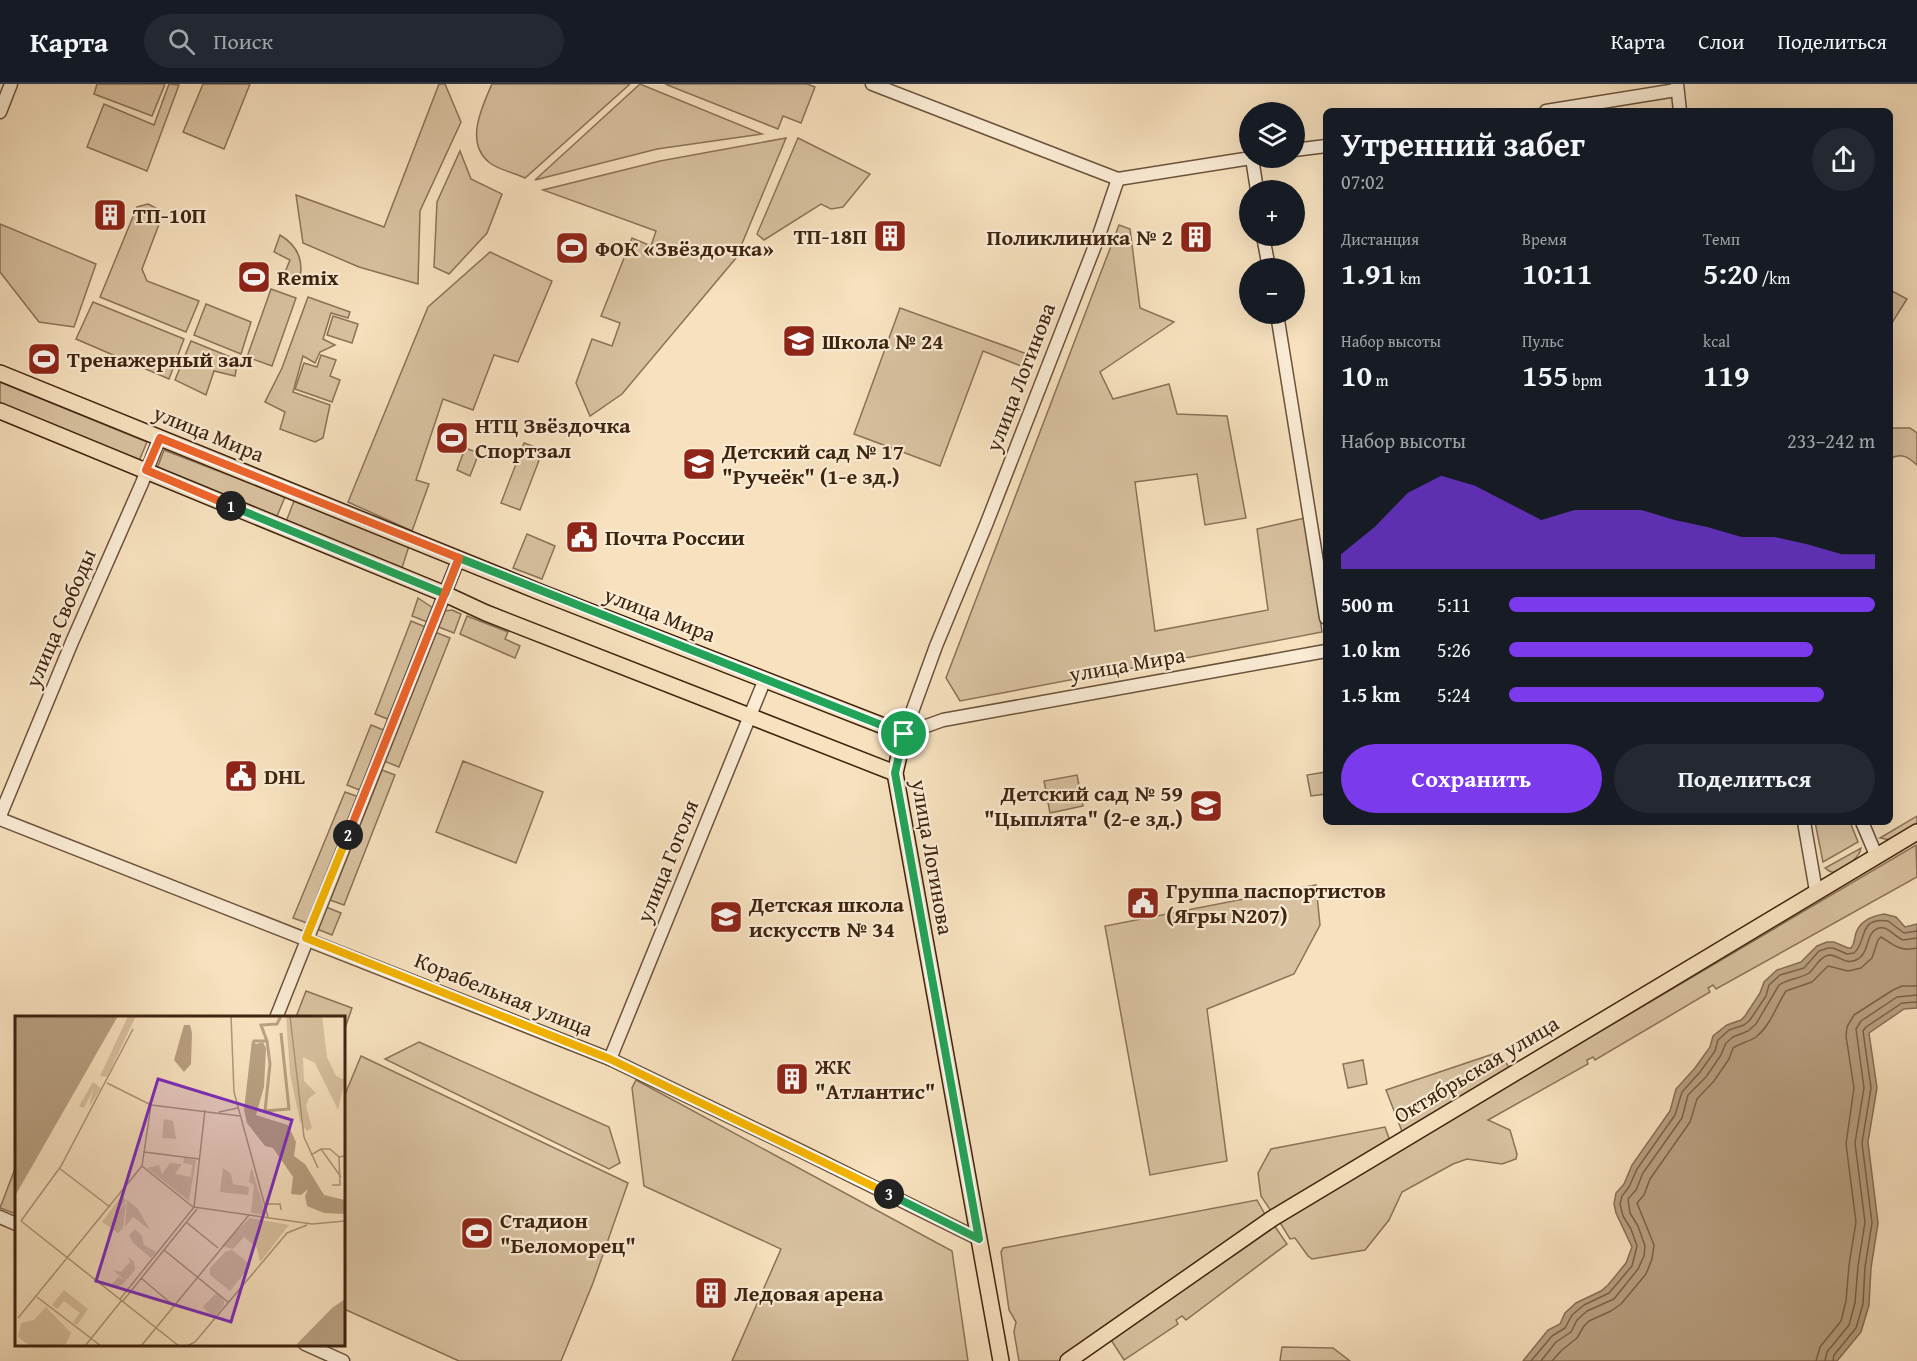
<!DOCTYPE html>
<html lang="ru">
<meta charset="utf-8">
<style>
body{margin:0;font-family:"Gentium Book Plus",serif;background:#242831;color:#f1f3f6;height:100vh;display:flex;flex-direction:column;font-size:22px;white-space:nowrap}
*{box-sizing:border-box;margin:0}
p{font-size:20px;color:#9ea1a6}
.icon{flex:none;width:33px;height:33px;fill:none;stroke:currentColor;stroke-width:2;stroke-linecap:round;stroke-linejoin:round}
.map{position:relative;flex:1;overflow:hidden}
.panel{position:absolute;left:1323px;top:24px;width:570px;height:717px;display:flex;flex-direction:column;background:#171b24;border-radius:9px;box-shadow:0 6px 24px #0002}
.panel>*{flex:none}
.tools{position:absolute;left:1239px;top:18px;display:grid;gap:12px}
.tools a{display:grid;place-items:center;width:66px;height:66px;border-radius:50%;background:#171b24;box-shadow:0 6px 24px #0002;font-size:30px}
.pin{position:absolute;display:grid;place-items:center;width:51px;height:51px;color:#fff;margin:-26px;border:3px solid #fff;border-radius:50%;box-shadow:0 2px 6px #0007}
.km{position:absolute;width:30px;height:30px;margin:-15px;border-radius:50%;background:#222;color:#fff;font-size:16px;line-height:30px;text-align:center}
.round{display:grid;place-items:center;flex:none;width:63px;height:63px;border-radius:32px;background:#242831}
.overview{display:flex;align-items:center;justify-content:space-between;height:102px;padding:0 18px}
h1{font-size:33px;font-weight:700;line-height:45px}
.metrics{display:grid;grid-template-columns:repeat(3,1fr);gap:9px;height:102px;padding:6px 18px}
.metrics div{display:grid;align-content:center}
.metrics b{font-size:30px;font-weight:700}
.metrics small{font-size:16px;font-weight:400}
.metrics p{font-size:16px}
.chart{height:168px;padding:12px 18px}
.chart p{display:flex;justify-content:space-between}
.chart svg{width:100%;height:108px;margin-top:6px;fill:#7c3aed;opacity:.7}
.button{display:flex;gap:12px;margin-top:auto;padding:12px 18px}
.button a{flex:1;height:69px;border-radius:36px;background:#7c3aed;color:#fff;font-size:24px;font-weight:700;line-height:69px;text-align:center}
.button a+a{background:#242831;color:#f1f3f6}
ul{padding:0 18px;list-style:none;font-size:20px}
li{display:grid;grid-template-columns:96px 72px 1fr;align-items:center;height:45px}
li i{height:15px;border-radius:8px;background:#7c3aed}
header{display:flex;align-items:center;gap:36px;box-sizing:border-box;height:84px;padding:0 30px;background:#171b24;border-bottom:2px solid #363941}
header strong{font-size:28px}
nav{display:flex;gap:33px;margin-inline-start:auto;font-size:21px}
.search{width:420px;height:54px;background:#242831;display:flex;align-items:center;gap:15px;box-sizing:border-box;padding:0 21px;border-radius:33px;color:#9ea1a6;font-size:22px}
.map>svg:first-child{display:block}
</style>
<header>
<strong>Карта</strong>
<div class="search"><svg class="icon" aria-label="search" viewBox="0 0 24 24"><circle cx="10" cy="10" r="6"/><path d="M15 15l6 6"/></svg>Поиск</div>
<nav><a>Карта</a><a>Слои</a><a>Поделиться</a></nav>
</header>
<div class="map">
<svg width="1917" height="1277" viewBox="0 0 1917 1277">
<rect width="100%" height="100%" fill="#f7e1be"/>
<filter id="stains"><feTurbulence type="fractalNoise" baseFrequency=".00333" numOctaves="4"/><feColorMatrix values="0 0 0 0 .2 0 0 0 0 .09 0 0 0 0 .02 0 0 0 .5 -.17"/></filter>
<radialGradient id="worn" r=".72"><stop offset=".6" stop-color="#630" stop-opacity="0"/><stop offset="1" stop-color="#630" stop-opacity=".3"/></radialGradient>
<g fill="#d8c1a0" stroke="#8b7258" stroke-width="1.5">
<polygon points="97,0 165,0 152,32 94,10"/>
<polygon points="169,0 179,1 147,87 87,63 104,20 154,41"/>
<polygon points="203,0 250,0 224,65 183,48"/>
<polygon points="439,0 445,0 461,38 420,127 418,200 359,183 303,159 296,111 384,143"/>
<path d="M492 0H630L525 94C515 89 499 86 490 79 464 59 482 23 492 0Z"/>
<polygon points="640,0 762,50 657,65 535,96"/>
<polygon points="665,0 807,0 815,3 801,39 783,32 778,45"/>
<polygon points="786,54 736,174 622,310 590,332 576,299 592,255 612,262 620,239 601,232 632,154 651,162 656,147 543,106 660,77"/>
<polygon points="798,54 870,90 843,123 831,125 821,120 764,156 757,150"/>
<polygon points="460,67 471,95 502,110 487,149 449,190 434,183 437,118"/>
<polygon points="148,120 158,125 161,135 142,185 147,197 199,217 186,248 100,213 137,123"/>
<polygon points="0,140 96,180 74,243 39,238 0,188"/>
<polygon points="1119,141 1130,145 1140,224 1174,238 1100,288 1113,315 1169,300 1177,330 1227,332 1246,434 1205,441 1197,390 1135,398 1155,547 1268,526 1257,445 1305,434 1322,548 960,617 946,594"/>
<path d="M280 151C300 163 304 179 299 200L283 193 290 176 274 168Z"/>
<polygon points="490,168 552,197 518,278 494,271 473,326 443,315 416,396 429,400 412,447 348,418 428,223"/>
<polygon points="271,205 296,214 272,282 247,273"/>
<polygon points="1890,206 1907,215 1890,242"/>
<polygon points="308,213 350,228 348,234 331,229 323,255 335,261 320,268 315,279 303,272 293,308 330,321 323,354 315,358 280,345 285,328 265,318 282,284"/>
<polygon points="93,218 184,255 169,295 76,255"/>
<polygon points="206,220 251,238 241,270 194,251"/>
<polygon points="900,224 1030,271 1026,284 983,267 940,382 854,350"/>
<polygon points="333,232 358,240 352,259 327,251"/>
<polygon points="191,257 238,276 235,292 214,287 206,311 175,296"/>
<polygon points="321,271 336,276 330,292 340,296 332,318 295,305 304,279 317,283"/>
<polygon points="0,298 147,358 139,377 0,321"/>
<path d="M1890 344H1910L1917 349V381C1908 373 1901 368 1890 375Z"/>
<polygon points="524,359 543,366 520,426 501,419"/>
<polygon points="465,364 479,369 470,392 457,386"/>
<polygon points="164,366 285,413 275,437 155,390"/>
<polygon points="294,417 409,462 401,487 284,443"/>
<polygon points="527,450 555,462 542,495 513,484"/>
<polygon points="418,514 433,524 430,539 412,532"/>
<polygon points="452,526 461,530 454,549 436,542 445,527"/>
<polygon points="467,532 508,548 505,555 520,562 515,574 460,550"/>
<polygon points="411,537 428,544 390,636 375,630"/>
<polygon points="435,548 450,554 399,683 384,677"/>
<polygon points="371,641 386,647 362,707 347,701"/>
<polygon points="463,677 543,708 516,779 436,748"/>
<polygon points="382,686 395,691 344,821 330,816"/>
<polygon points="1326,688 1326,710 1311,712 1307,691"/>
<polygon points="1077,691 1083,722 1050,729 1044,697"/>
<polygon points="345,708 359,713 307,839 293,834"/>
<polygon points="1917,732 1917,740 1890,756 1880,754"/>
<polygon points="1815,738 1850,738 1858,758 1823,778"/>
<polygon points="1916,761 1917,793 1716,905 1713,901 1708,904 1710,908 1595,976 1593,973 1587,976 1588,980 1488,1036 1510,1046 1517,1070 1516,1075 1502,1080 1467,1075 1453,1080 1402,1108 1389,1136 1365,1166 1312,1175 1308,1172 1295,1154 1290,1155 1279,1137"/>
<path d="M1861 764C1860 773 1843 787 1834 788 1830 789 1828 786 1825 784Z"/>
<polygon points="1316,801 1320,841 1294,890 1207,925 1227,1077 1150,1091 1105,842"/>
<polygon points="326,823 341,829 332,851 317,845"/>
<polygon points="306,907 352,924 344,947 344,934 296,933"/>
<polygon points="419,958 609,1043 620,1079 609,1085 385,975"/>
<polygon points="1499,968 1510,985 1403,1050 1386,1006"/>
<polygon points="361,972 628,1099 593,1199 561,1277 459,1277 344,1225 344,1013"/>
<polygon points="1363,976 1367,1000 1348,1004 1343,980"/>
<polygon points="636,996 952,1167 968,1277 732,1277 781,1165 644,1102 632,1004"/>
<polygon points="1385,1043 1390,1057 1273,1130 1261,1112 1258,1089 1271,1065"/>
<polygon points="16,1082 16,1130 0,1124"/>
<polygon points="1257,1116 1267,1134 1060,1277 1019,1277 1014,1248 1016,1238 1009,1226 1001,1168 1003,1164"/>
<polygon points="1274,1141 1287,1160 1186,1236 1182,1232 1176,1236 1178,1240 1124,1276 1111,1256"/>
<polygon points="1282,1263 1333,1264 1350,1277 1280,1277"/>
</g>
<path fill="#b8a082" stroke="#876e54" stroke-width="1.5" d="M1884 830 1896 833 1905 843 1917 840V924L1904 925 1869 949 1877 1004 1868 1058 1878 1139 1871 1184 1869 1221 1861 1248 1837 1277H1523L1548 1246 1560 1240 1565 1229 1576 1219 1601 1207 1608 1201 1626 1179 1632 1163 1616 1129 1614 1120 1616 1109 1624 1100 1632 1081 1670 1027 1676 1005 1695 984 1710 963 1713 952 1727 941 1741 936 1745 932 1760 909 1764 898 1777 886 1801 878 1817 862 1827 858H1834L1848 864H1851C1855 859 1854 855 1856 849 1860 837 1872 832 1884 830Z"/>
<g fill="none" stroke-linecap="round" stroke-linejoin="round">
<g stroke="#7b6248" stroke-width="1.5">
<path d="M1531 1277 1552 1252 1565 1244 1572 1231 1584 1221 1609 1209 1632 1182 1637 1162 1631 1145 1623 1132 1620 1120 1622 1112 1629 1103 1637 1085 1675 1031 1682 1008 1700 988 1715 967 1718 956 1729 946 1744 941 1750 936 1766 912 1769 901 1780 891 1804 884 1819 867 1828 864H1833L1847 870 1854 869C1868 857 1857 833 1888 837L1904 849 1917 847"/>
<path d="M1541 1277 1556 1258 1571 1248 1577 1236 1587 1227 1614 1215 1638 1185 1644 1172 1645 1162 1638 1142 1630 1129 1628 1115 1636 1106 1643 1089 1682 1034 1688 1011 1706 993 1721 971 1726 959 1733 953 1748 947 1756 940 1779 901C1789 894 1800 895 1809 889 1815 884 1821 871 1830 871 1840 872 1845 881 1856 876 1871 869 1864 849 1879 844 1889 842 1894 853 1903 856L1917 854"/>
<path d="M1552 1277 1562 1266 1577 1254 1584 1242 1589 1237 1611 1227 1621 1220 1646 1190 1652 1175 1654 1161 1637 1119 1644 1111 1650 1095 1690 1038 1697 1015 1714 997 1729 975 1733 964C1740 959 1749 958 1756 953 1771 941 1776 922 1786 907L1812 898 1828 882 1848 887 1861 884 1872 874 1878 856 1881 853C1894 861 1900 868 1917 864"/>
<polyline points="1816,1277 1820,1263 1841,1237 1846,1217 1849,1181 1856,1138 1846,1060 1854,1004 1846,952 1847,943 1854,931 1893,906 1902,902 1917,902"/>
<polyline points="1825,1277 1827,1268 1849,1241 1855,1219 1858,1182 1865,1138 1855,1059 1864,1004 1856,945 1861,937 1897,913 1917,911"/>
<polyline points="1833,1277 1834,1271 1856,1244 1863,1220 1865,1183 1872,1139 1862,1059 1871,1004 1863,947 1866,943 1902,919 1917,918"/>
</g>
<defs>
<g id="minor">
<polyline points="872,0 1118,95 1251,74"/>
<polyline points="1677,0 1680,27"/>
<polyline points="1546,27 1676,6"/>
<polyline points="0,28 11,0"/>
<polyline points="1294,66 1326,62"/>
<polyline points="1252,74 1257,106"/>
<polyline points="1263,152 1269,184"/>
<polyline points="1277,230 1326,534"/>
<polyline points="904,650 936,562 986,441 1098,154 1118,95"/>
<polyline points="904,650 943,636 1326,567"/>
<polyline points="0,732 72,558 142,399 160,353"/>
<polyline points="0,735 610,975 803,1068 979,1155"/>
<polyline points="1804,738 1816,807"/>
<polyline points="1862,738 1876,771"/>
<polyline points="276,934 459,474"/>
<polyline points="610,975 765,595"/>
<polyline points="0,1133 16,1140"/>
<polyline points="305,1260 343,1277"/>
</g>
<g id="major">
<polyline points="0,289 540,508 904,650 895,689 1001,1277"/>
<polyline points="0,327 445,510 486,529 895,689"/>
<polyline points="1068,1277 1273,1134 1917,748"/>
</g>
</defs>
<use href="#minor" stroke="#6c523b" stroke-width="15"/>
<use href="#major" stroke="#3e230f" stroke-width="18"/>
<use href="#minor" stroke="#faecd5" stroke-width="12"/>
<use href="#major" stroke="#f7e1be" stroke-width="15"/>
</g>
<g fill="none" stroke-linecap="round" stroke-linejoin="round">
<defs>
<polyline id="split-1" points="231,422 445,510 459,474 904,650"/>
<polyline id="split-2" points="231,422 146,386 160,354 459,474 348,751"/>
<polyline id="split-3" points="348,751 306,854 610,975 889,1110"/>
<polyline id="split-4" points="889,1110 979,1155 895,689 904,650"/>
</defs>
<use href="#split-1" stroke="#fff" stroke-width="12"/>
<use href="#split-2" stroke="#fff" stroke-width="12"/>
<use href="#split-3" stroke="#fff" stroke-width="12"/>
<use href="#split-4" stroke="#fff" stroke-width="12"/>
<use href="#split-1" stroke="#22a559" stroke-width="8"/>
<use href="#split-2" stroke="#f0652b" stroke-width="8"/>
<use href="#split-3" stroke="#f5b400" stroke-width="8"/>
<use href="#split-4" stroke="#22a559" stroke-width="8"/>
</g>
<defs>
<symbol id="building-square" viewBox="-11 -11 22 22"><rect x="-9" y="-9" width="18" height="18" rx="4" fill="#8f2418" stroke="#faecd5"/><path d="M-4-6H4V6H1V3H-1V6H-4ZM-2.5-4.3h1.7v1.8h-1.7ZM.8-4.3h1.7v1.8H.8ZM-2.5-1h1.7V.8h-1.7ZM.8-1h1.7V.8H.8Z" fill="#fff"/></symbol>
<symbol id="stadium-square" viewBox="-11 -11 22 22"><rect x="-9" y="-9" width="18" height="18" rx="4" fill="#8f2418" stroke="#faecd5"/><path d="M0-5a6.5 5 0 1 0 0 10a6.5 5 0 1 0 0-10ZM-3.5-1.8h7v3.6h-7Z" fill="#fff"/></symbol>
<symbol id="school-square" viewBox="-11 -11 22 22"><rect x="-9" y="-9" width="18" height="18" rx="4" fill="#8f2418" stroke="#faecd5"/><path d="M0-5L7-2L0 1L-7-2ZM-4 1L0 2.5L4 1V4Q0 6-4 4Z" fill="#fff"/></symbol>
<symbol id="civic-square" viewBox="-11 -11 22 22"><rect x="-9" y="-9" width="18" height="18" rx="4" fill="#8f2418" stroke="#faecd5"/><path d="M-.6-6.5H3V-4.5H.6V-3L4-1V1h2V6H-6V1h2V-1L-.6-3ZM-1.2 2.5V6h2.4V2.5Z" fill="#fff"/></symbol>
</defs>
<g fill-rule="evenodd">
<use href="#building-square" x="91" y="112" width="38" height="38"/>
<use href="#building-square" x="871" y="133" width="38" height="38"/>
<use href="#building-square" x="1177" y="134" width="38" height="38"/>
<use href="#stadium-square" x="553" y="145" width="38" height="38"/>
<use href="#stadium-square" x="235" y="174" width="38" height="38"/>
<use href="#school-square" x="780" y="238" width="38" height="38"/>
<use href="#stadium-square" x="25" y="256" width="38" height="38"/>
<use href="#stadium-square" x="433" y="335" width="38" height="38"/>
<use href="#school-square" x="680" y="361" width="38" height="38"/>
<use href="#civic-square" x="563" y="434" width="38" height="38"/>
<use href="#civic-square" x="222" y="673" width="38" height="38"/>
<use href="#school-square" x="1187" y="703" width="38" height="38"/>
<use href="#civic-square" x="1124" y="800" width="38" height="38"/>
<use href="#school-square" x="707" y="814" width="38" height="38"/>
<use href="#building-square" x="773" y="976" width="38" height="38"/>
<use href="#stadium-square" x="458" y="1130" width="38" height="38"/>
<use href="#building-square" x="692" y="1190" width="38" height="38"/>
</g>
<g text-anchor="middle" stroke-width="4.5" stroke-linejoin="round" paint-order="stroke">
<g font-size="22" font-weight="bold" fill="#3e230f" stroke="#faecd5" text-anchor="start">
<text x="133" y="139">ТП-10П</text>
<text x="867" y="160" text-anchor="end">ТП-18П</text>
<text x="1173" y="161" text-anchor="end">Поликлиника № 2</text>
<text x="595" y="172">ФОК «Звёздочка»</text>
<text x="277" y="201">Remix</text>
<text x="822" y="265">Школа № 24</text>
<text x="67" y="283">Тренажерный зал</text>
<text x="475" y="349">НТЦ Звёздочка<tspan x="475" dy="25">Спортзал</tspan></text>
<text x="722" y="375">Детский сад № 17<tspan x="722" dy="25">"Ручеёк" (1-е зд.)</tspan></text>
<text x="605" y="461">Почта России</text>
<text x="264" y="700">DHL</text>
<text x="1183" y="717" text-anchor="end">Детский сад № 59<tspan x="1183" dy="25">"Цыплята" (2-е зд.)</tspan></text>
<text x="1166" y="814">Группа паспортистов<tspan x="1166" dy="25">(Ягры N207)</tspan></text>
<text x="749" y="828">Детская школа<tspan x="749" dy="25">искусств № 34</tspan></text>
<text x="815" y="990">ЖК<tspan x="815" dy="25">"Атлантис"</tspan></text>
<text x="500" y="1144">Стадион<tspan x="500" dy="25">"Беломорец"</tspan></text>
<text x="734" y="1217">Ледовая арена</text>
</g>
<g font-size="22" fill="#3e230f" stroke="#faecd5">
<text transform="translate(1020 293) rotate(-69)" y="8">улица Логинова</text>
<text transform="translate(209 349) rotate(22)" y="8">улица Мира</text>
<text transform="translate(660 530) rotate(21)" y="8">улица Мира</text>
<text transform="translate(60 534) rotate(-67)" y="8">улица Свободы</text>
<text transform="translate(1127 580) rotate(-10)" y="8">улица Мира</text>
<text transform="translate(933 773) rotate(80)" y="8">улица Логинова</text>
<text transform="translate(667 777) rotate(-68)" y="8">улица Гоголя</text>
<text transform="translate(504 910) rotate(22)" y="8">Корабельная улица</text>
<text transform="translate(1476 985) rotate(-31)" y="8">Октябрьская улица</text>
</g>
</g>
<g transform="translate(15 932)">
<rect width="330" height="330" fill="#f7e1be"/>
<path d="M113 0H121L92 61 85 60ZM271 0H307L312 41 321 60 330 64 323 94 300 47 288 41 289 65 301 77 294 82 291 90 297 112 292 115 285 105 275 58ZM78 66 86 72 74 91 78 74 69 92 64 90ZM149 103 158 105 161 123 147 122ZM169 142 181 144 174 185 132 152 144 149 147 158 155 147 167 148 160 158 176 161 177 149 168 147ZM208 152 216 158 218 168 234 171 233 179 205 176ZM236 153H237L251 199 236 197 239 169 234 166ZM107 179 111 185 95 204 111 187 108 212 103 217 87 206ZM112 184 123 193 135 214 118 201 110 211ZM235 202 274 209 245 246 242 232 229 221 218 233 206 230ZM120 213 127 220 129 229 141 236 136 242 118 227 114 219ZM217 234 236 249 215 275 195 259V252L211 235ZM113 241 119 246 120 254 107 269 98 272 95 270 103 261 109 264 98 254 106 256 115 246ZM49 274 73 293 62 309 58 306 65 297 49 285 42 293 37 289ZM201 277 209 284V289L199 302 188 291ZM31 291 56 317 50 330H15L3 321 6 307 19 304Z" fill="#d8c1a0"/>
<path d="M0 0H103L0 180ZM169 9H175L177 17 176 48 169 56 159 44ZM237 24 241 28 248 26 251 32 249 71 241 99 273 109 281 126 279 140 290 148 309 179 330 184V198L309 197 292 190 290 180 293 173 286 179 276 178 278 161 258 132 250 130 232 107 229 94ZM330 283V330H280L317 292Z" fill="#b8a082"/>
<path fill="none" stroke="#b8a082" stroke-width="3" d="M238 25H252L246 9 262 8 266 0M252 25 255 48 250 95 274 93 266 17"/>
<path fill="none" stroke="#ad9578" stroke-width="1.5" d="M216 0 219 76 253 201M275 0 289 121 303 152M92 67 136 89 225 100M204 96 223 92M306 133H315L324 141M129 136 184 143M296 139 306 133 326 161M127 150 178 191M44 152 95 191M317 169H325L324 141 330 140M253 188H265L266 194M179 191 190 94M6 205 46 150 118 13M6 205 164 330M171 206 203 232M149 234 213 286M126 262 158 289M22 281 86 330M105 283 179 191 297 208 330 205M108 285 182 193M3 302 127 150 136 89M70 330 107 284M126 330 234 199M172 330 180 326 272 217 292 209"/>
<path fill="#7b2cbf" fill-opacity="0.15" stroke="#7b2cbf" stroke-width="3" d="M143 63 277 104 216 306 81 265Z"/>
<rect width="330" height="330" fill="none" stroke="#3e230f" stroke-width="3"/>
</g>
<rect width="100%" height="100%" filter="url(#stains)"/>
<rect width="100%" height="100%" fill="url(#worn)"/>
</svg>
<div class="tools">
<a><svg class="icon" aria-label="layers" viewBox="0 0 24 24"><path d="M12 4l9 5-9 5-9-5zM3 14l9 5 9-5"/></svg></a>
<a>+</a>
<a>−</a>
</div>
<div class="pin" style="left:904px;top:650px;background:#1e9e55"><svg class="icon" aria-label="arrive" viewBox="0 0 24 24"><path d="M6 21V4h12l-3 4 3 4H6"/></svg></div>
<b class="km" style="left:231px;top:422px">1</b>
<b class="km" style="left:348px;top:751px">2</b>
<b class="km" style="left:889px;top:1110px">3</b>
<section class="panel">
<div class="overview"><div><h1>Утренний забег</h1><p>07:02</p></div><a class="round"><svg class="icon" aria-label="share" viewBox="0 0 24 24"><path d="M12 15V3M7 8l5-5 5 5M5 13v7h14v-7"/></svg></a></div>
<div class="metrics">
<div><p>Дистанция</p><b>1.91<small> km</small></b></div>
<div><p>Время</p><b>10:11</b></div>
<div><p>Темп</p><b>5:20<small> /km</small></b></div>
</div>
<div class="metrics">
<div><p>Набор высоты</p><b>10<small> m</small></b></div>
<div><p>Пульс</p><b>155<small> bpm</small></b></div>
<div><p>kcal</p><b>119</b></div>
</div>
<div class="chart"><p><span>Набор высоты</span>233–242 m</p>
<svg viewBox="0 0 160 44" preserveAspectRatio="none"><path d="M0 44V38L10 27L20 13L30 6L40 10L50 17L60 24L70 20L80 20L90 20L100 24L110 27L120 31L130 31L140 34L150 38L160 38V44z"/></svg>
</div>
<ul>
<li><b>500 m</b>5:11<i style="width:100%"></i></li>
<li><b>1.0 km</b>5:26<i style="width:83%"></i></li>
<li><b>1.5 km</b>5:24<i style="width:86%"></i></li>
</ul>
<div class="button"><a>Сохранить</a><a>Поделиться</a></div>
</section>
</div>
